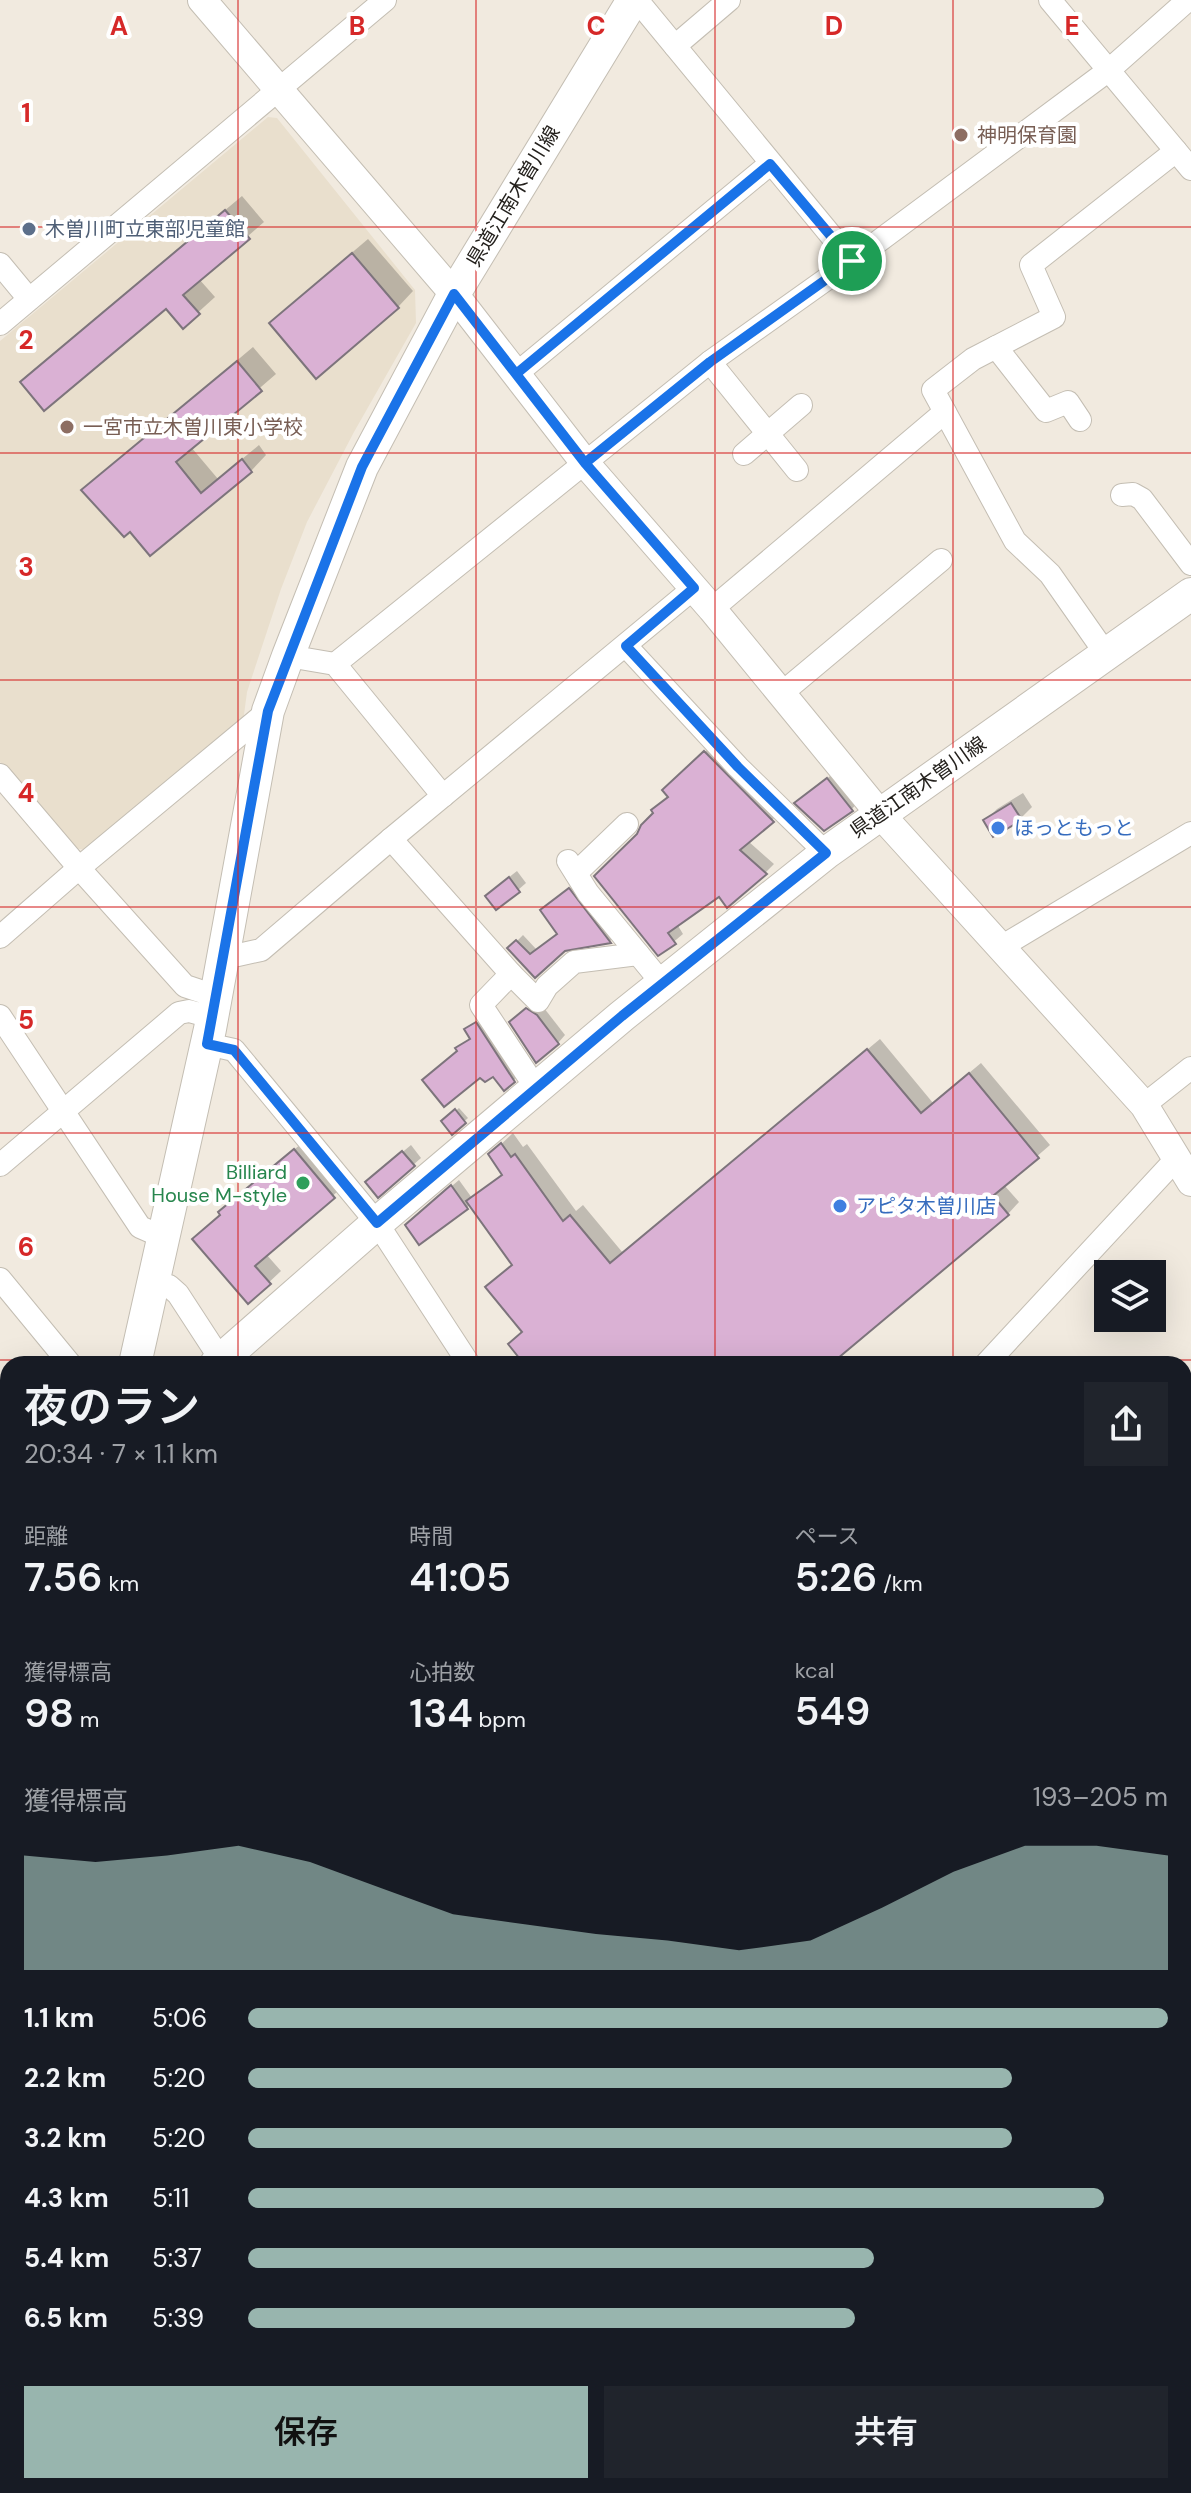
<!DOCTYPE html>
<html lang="ja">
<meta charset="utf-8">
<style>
body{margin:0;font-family:"DM Sans","Noto Sans JP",sans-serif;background:#20242c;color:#f1f3f6;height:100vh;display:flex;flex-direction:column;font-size:30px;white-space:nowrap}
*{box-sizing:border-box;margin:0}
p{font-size:26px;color:#9ea1a6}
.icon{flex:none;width:44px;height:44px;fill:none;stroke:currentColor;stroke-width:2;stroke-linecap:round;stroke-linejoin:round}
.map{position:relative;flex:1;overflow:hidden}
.panel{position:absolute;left:0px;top:1356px;width:1192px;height:1138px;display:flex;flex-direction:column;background:#171b24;border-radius:24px 24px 0 0;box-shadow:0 8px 32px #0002}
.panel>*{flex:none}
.buttons{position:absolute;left:1094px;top:1260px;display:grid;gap:16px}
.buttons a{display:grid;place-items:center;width:72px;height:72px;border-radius:0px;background:#171b24;box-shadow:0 8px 32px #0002;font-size:40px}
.pin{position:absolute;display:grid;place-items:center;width:68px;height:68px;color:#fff;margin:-34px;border:4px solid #fff;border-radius:50%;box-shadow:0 2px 8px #0007}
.round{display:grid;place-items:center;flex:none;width:84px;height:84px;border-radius:0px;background:#20242c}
.headline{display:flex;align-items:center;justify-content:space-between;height:136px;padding:0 24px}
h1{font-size:44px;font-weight:600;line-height:60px}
.figures{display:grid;grid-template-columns:repeat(3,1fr);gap:12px;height:136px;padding:8px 24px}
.figures div{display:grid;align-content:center}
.figures b{font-size:40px;font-weight:600}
.figures small{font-size:22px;font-weight:400}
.figures p{font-size:22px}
.chart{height:224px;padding:16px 24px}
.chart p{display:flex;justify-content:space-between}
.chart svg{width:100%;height:144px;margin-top:8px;fill:#98b5ae;opacity:.7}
.action{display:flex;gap:16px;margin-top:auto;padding:16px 24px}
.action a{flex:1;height:92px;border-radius:0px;background:#98b5ae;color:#111;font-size:32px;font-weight:600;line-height:92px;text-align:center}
.action a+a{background:#20242c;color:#f1f3f6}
ul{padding:0 24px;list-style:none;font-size:26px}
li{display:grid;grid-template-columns:128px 96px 1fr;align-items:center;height:60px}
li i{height:20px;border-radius:10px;background:#98b5ae}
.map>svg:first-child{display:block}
</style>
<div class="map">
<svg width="1191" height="2493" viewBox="0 0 1191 2493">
<rect width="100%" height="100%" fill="#f1eadf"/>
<polygon fill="#e9dfcd" points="268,117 277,118 415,290 416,323 354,432 307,522 281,589 247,692 243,722 87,850 73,848 0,762 0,341"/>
<g fill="#0003">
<polygon points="242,196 264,222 199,279 215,297 183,326 166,306 38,367"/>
<polygon points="368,239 413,291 398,307 287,308"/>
<polygon points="253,347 276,374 191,447 218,479 259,445 266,455 251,471 131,529 83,490"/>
<polygon points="714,743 781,812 748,841 774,864 765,873 719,894 677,924 683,934 659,954 639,835 656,813 653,810 670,796 665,790"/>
<polygon points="834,773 858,802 852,809 804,796"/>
<polygon points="1023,793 1032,807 1021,818 986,820 997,809"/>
<polygon points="517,871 526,883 518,890 495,888"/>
<polygon points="575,884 616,936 610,941 565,949 535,976 510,948 523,935 537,950 559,933 548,905"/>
<polygon points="535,1002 544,1008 565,1035 558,1043 519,1015"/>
<polygon points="483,1018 520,1074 514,1080 494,1075 457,1048 472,1037 467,1029"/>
<polygon points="880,1039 933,1103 981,1063 1050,1145 1004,1185 1019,1202 1008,1214 828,1364 527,1364 513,1264 470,1204 467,1208 415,1217 459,1180 472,1198 503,1173 491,1154 513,1133 523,1147 527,1144 576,1211 583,1205 623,1253"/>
<polygon points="459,1108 468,1118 452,1132 444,1121"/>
<polygon points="307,1139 345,1185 266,1254 281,1271 248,1302 222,1214 232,1201"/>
<polygon points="411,1145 421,1158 413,1165 375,1175"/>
</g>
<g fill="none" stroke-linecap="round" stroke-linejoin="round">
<g stroke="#8ec3dc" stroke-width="6">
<polyline points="1184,1495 1191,1483"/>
<polyline points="1184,1890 1191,1902"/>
</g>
</g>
<g fill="#dab1d4" stroke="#7d747c" stroke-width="2">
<polygon points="225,210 250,239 183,295 200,314 183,329 166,309 44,411 20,382"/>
<polygon points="352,253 399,308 316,379 269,323"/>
<polygon points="237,361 262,391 176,462 201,493 242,459 252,472 150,556 130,532 124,537 81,490"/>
<polygon points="704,751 774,822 740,850 767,874 727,908 719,897 668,933 676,944 658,956 594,876 637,834 641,825 653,813 651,810 668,797 662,790"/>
<polygon points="827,778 853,811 824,831 794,803"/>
<polygon points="1011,803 1022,820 993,837 983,820"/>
<polygon points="509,877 520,892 496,910 485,896"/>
<polygon points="569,888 611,943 565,951 535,978 507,948 516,940 530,954 557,934 540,910"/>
<polygon points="526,1008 537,1015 559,1044 536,1063 509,1022"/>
<polygon points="476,1022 515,1082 504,1091 493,1077 485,1082 480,1078 444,1107 422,1080 457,1051 455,1048 470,1039 464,1029"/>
<polygon points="867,1049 921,1113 969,1073 1039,1158 993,1196 1009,1215 831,1364 524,1364 508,1344 522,1332 485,1287 512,1265 466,1201 502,1175 488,1154 501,1143 511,1157 515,1154 563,1221 570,1215 610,1263"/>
<polygon points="455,1109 466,1123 452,1135 441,1121"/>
<polygon points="294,1149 335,1198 255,1266 271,1284 248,1304 192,1239 220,1215 218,1212"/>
<polygon points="402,1151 415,1166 378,1198 365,1182"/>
<polygon points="451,1185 468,1209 419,1245 405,1225"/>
</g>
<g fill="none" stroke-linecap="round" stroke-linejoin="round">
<defs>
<g id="minor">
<polyline points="637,0 852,261"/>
<polyline points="1050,0 1191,169"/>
<polyline points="675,46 729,0"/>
<polyline points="0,264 29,299"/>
<polyline points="0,324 385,0"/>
<polyline points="996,347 1046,411 1068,402 1080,420"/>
<polyline points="710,362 797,470"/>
<polyline points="516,374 770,164"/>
<polyline points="744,454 801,405"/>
<polyline points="1122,495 1133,494 1142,499 1191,564"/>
<polyline points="712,609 945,412"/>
<polyline points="626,646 738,767 826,853"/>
<polyline points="1106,654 1050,574 1015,541 933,390 973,359 1054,317 1031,265 1176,151"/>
<polyline points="288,656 335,664 443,796"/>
<polyline points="335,664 710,362 852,261 1109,70 1188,0"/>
<polyline points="782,693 941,560"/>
<polyline points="0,775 79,868 185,986 215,996"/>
<polyline points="391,839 511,974 481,1005 536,1088"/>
<polyline points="568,861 588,893 662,983"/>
<polyline points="576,873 627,824"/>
<polyline points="0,937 79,868 268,711"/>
<polyline points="1001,947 1191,833"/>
<polyline points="224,953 238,955 261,950 391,839 694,588"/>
<polyline points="511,974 538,1001 547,986 574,962 638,954"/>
<polyline points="0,1016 140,1227 163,1237"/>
<polyline points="207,1044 234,1050 377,1223 469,1364"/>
<polyline points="1144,1105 1191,1068"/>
<polyline points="0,1165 179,1013 189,1011 211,1017"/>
<polyline points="0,1279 70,1364"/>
<polyline points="154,1284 169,1286 178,1294 221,1360"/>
<polyline points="986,1364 1178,1157"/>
<polyline points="0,1408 8,1401"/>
<polyline points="1184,1535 1191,1522"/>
<polyline points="0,1668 8,1675"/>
<polyline points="1184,1849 1191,1860"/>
<polyline points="0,1884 8,1878"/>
<polyline points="0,2015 8,2021"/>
<polyline points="1184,2117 1191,2112"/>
<polyline points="0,2255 8,2258"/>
<polyline points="0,2355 8,2349"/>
<polyline points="1184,2481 1191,2492"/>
<polyline points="347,2486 353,2493"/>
<polyline points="454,2486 465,2493"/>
<polyline points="587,2486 596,2493"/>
<polyline points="645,2486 664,2493"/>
<polyline points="203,2493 212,2486"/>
</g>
<g id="tertiary">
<polyline points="202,0 454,294 585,463 712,609 880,814 1144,1105 1191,1182"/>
<polyline points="1184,2459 1191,2454"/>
<polyline points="1151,2493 1158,2486"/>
</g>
<g id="secondary">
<polyline points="135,1364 210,1029 268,711 288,656 362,467 454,294 633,0"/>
<polyline points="216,1364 377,1223 622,1016 826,853 1191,594"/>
<polyline points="0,1546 8,1540"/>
</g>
<g id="trunk">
<polyline points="0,2162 8,2165"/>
<polyline points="0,2218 8,2221"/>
<polyline points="738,2486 758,2493"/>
<polyline points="878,2486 896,2493"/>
</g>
<g id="motorway">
<polyline points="0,2058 8,2064"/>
<polyline points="0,2099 8,2106"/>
<polyline points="503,2486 512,2493"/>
<polyline points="553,2486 563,2493"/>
</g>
</defs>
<use href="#minor" stroke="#c4beb3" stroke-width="24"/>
<use href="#tertiary" stroke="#c4beb3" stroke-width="30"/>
<use href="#secondary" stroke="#c4beb3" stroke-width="34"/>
<use href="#trunk" stroke="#a55574" stroke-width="40"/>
<use href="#motorway" stroke="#a55574" stroke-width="44"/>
<use href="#minor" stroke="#fff" stroke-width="22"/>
<use href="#tertiary" stroke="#fff" stroke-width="28"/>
<use href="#secondary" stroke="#fff" stroke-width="32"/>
<use href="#trunk" stroke="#ee8eb6" stroke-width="38"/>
<use href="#motorway" stroke="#ea71a3" stroke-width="42"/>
<defs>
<polyline id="motorway-bridge" points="0,2131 8,2137"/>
</defs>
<use href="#motorway-bridge" stroke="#a55574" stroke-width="44" stroke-linecap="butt"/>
<use href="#motorway-bridge" stroke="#ea71a3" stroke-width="42"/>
</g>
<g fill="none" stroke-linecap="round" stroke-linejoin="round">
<defs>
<polyline id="route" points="852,261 710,362 585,463 454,294 362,467 268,711 207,1044 234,1050 377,1223 622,1016 826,853 738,767 626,646 694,588 585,463 516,374 770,164 852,261"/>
</defs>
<use href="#route" stroke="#fff" stroke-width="16"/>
<use href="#route" stroke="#1a73e8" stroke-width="10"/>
</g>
<path fill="none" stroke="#d62828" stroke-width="2" stroke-opacity="0.55" d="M238 0V1364M476 0V1364M715 0V1364M953 0V1364M0 227H1191M0 453H1191M0 680H1191M0 907H1191M0 1133H1191M0 1360H1191M0 1586H8M1184 1586H1191M0 1813H8M1184 1813H1191M0 2040H8M1184 2040H1191M0 2266H8M1184 2266H1191M238 2486V2493M476 2486V2493M715 2486V2493M953 2486V2493"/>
<g fill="#8d6e63" stroke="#fff" stroke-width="3">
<circle cx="961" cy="135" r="8"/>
<circle cx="67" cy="427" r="8"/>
</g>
<circle fill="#5c6f8a" stroke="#fff" stroke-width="3" cx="29" cy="229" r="8"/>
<g fill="#3f7fe0" stroke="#fff" stroke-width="3">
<circle cx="998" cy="828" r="8"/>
<circle cx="840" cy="1206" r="8"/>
</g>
<circle fill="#2e9e5b" stroke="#fff" stroke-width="3" cx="303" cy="1183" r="8"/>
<g text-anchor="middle" stroke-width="8" stroke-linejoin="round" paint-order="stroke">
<g font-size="20" fill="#785e54" stroke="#fff" text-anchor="start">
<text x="977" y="142">神明保育園</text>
<text x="83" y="434">一宮市立木曽川東小学校</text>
</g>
<g font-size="20" fill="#24211d" stroke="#fff">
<text transform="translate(513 196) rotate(-59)" y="7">県道江南木曽川線</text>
<text transform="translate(918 787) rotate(-35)" y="7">県道江南木曽川線</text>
</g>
<g font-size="20" fill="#4e5e75" stroke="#fff" text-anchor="start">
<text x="45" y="236">木曽川町立東部児童館</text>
</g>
<g font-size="20" fill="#366cbe" stroke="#fff" text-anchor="start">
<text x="1014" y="835">ほっともっと</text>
<text x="856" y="1213">アピタ木曽川店</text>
</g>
<g font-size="20" fill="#27864d" stroke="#fff" text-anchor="end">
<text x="287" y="1179">Billiard<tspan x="287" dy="23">House M-style</tspan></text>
</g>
</g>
<g font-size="26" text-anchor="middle" font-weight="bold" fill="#d62828" stroke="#fff" stroke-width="8" stroke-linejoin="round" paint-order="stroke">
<text x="119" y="35">A</text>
<text x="357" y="35">B</text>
<text x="596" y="35">C</text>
<text x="834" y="35">D</text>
<text x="1072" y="35">E</text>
<text x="26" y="122">1</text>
<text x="26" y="349">2</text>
<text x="26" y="576">3</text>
<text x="26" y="802">4</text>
<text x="26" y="1029">5</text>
<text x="26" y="1256">6</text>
</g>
</svg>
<div class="buttons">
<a><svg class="icon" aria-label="layers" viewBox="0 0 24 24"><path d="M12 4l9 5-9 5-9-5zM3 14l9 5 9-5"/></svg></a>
</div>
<div class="pin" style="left:852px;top:261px;background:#1e9e55"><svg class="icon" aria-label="arrive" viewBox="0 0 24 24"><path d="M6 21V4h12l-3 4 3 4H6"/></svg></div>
<section class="panel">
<div class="headline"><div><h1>夜のラン</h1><p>20:34 · 7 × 1.1 km</p></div><a class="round"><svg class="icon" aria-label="share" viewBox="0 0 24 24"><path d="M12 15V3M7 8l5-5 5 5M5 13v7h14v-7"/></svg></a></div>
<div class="figures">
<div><p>距離</p><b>7.56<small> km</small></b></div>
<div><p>時間</p><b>41:05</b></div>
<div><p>ペース</p><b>5:26<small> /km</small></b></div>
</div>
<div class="figures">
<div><p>獲得標高</p><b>98<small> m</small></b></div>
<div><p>心拍数</p><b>134<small> bpm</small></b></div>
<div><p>kcal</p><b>549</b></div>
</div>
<div class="chart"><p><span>獲得標高</span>193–205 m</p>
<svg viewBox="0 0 160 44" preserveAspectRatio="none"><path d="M0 44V9L10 11L20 9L30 6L40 11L50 19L60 27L70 30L80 33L90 35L100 38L110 35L120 25L130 14L140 6L150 6L160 9V44z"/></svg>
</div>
<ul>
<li><b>1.1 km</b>5:06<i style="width:100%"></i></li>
<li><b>2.2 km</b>5:20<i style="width:83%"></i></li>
<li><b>3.2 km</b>5:20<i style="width:83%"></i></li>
<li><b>4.3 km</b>5:11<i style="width:93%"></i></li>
<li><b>5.4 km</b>5:37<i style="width:68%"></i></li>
<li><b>6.5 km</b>5:39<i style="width:66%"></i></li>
</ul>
<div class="action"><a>保存</a><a>共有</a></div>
</section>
</div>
